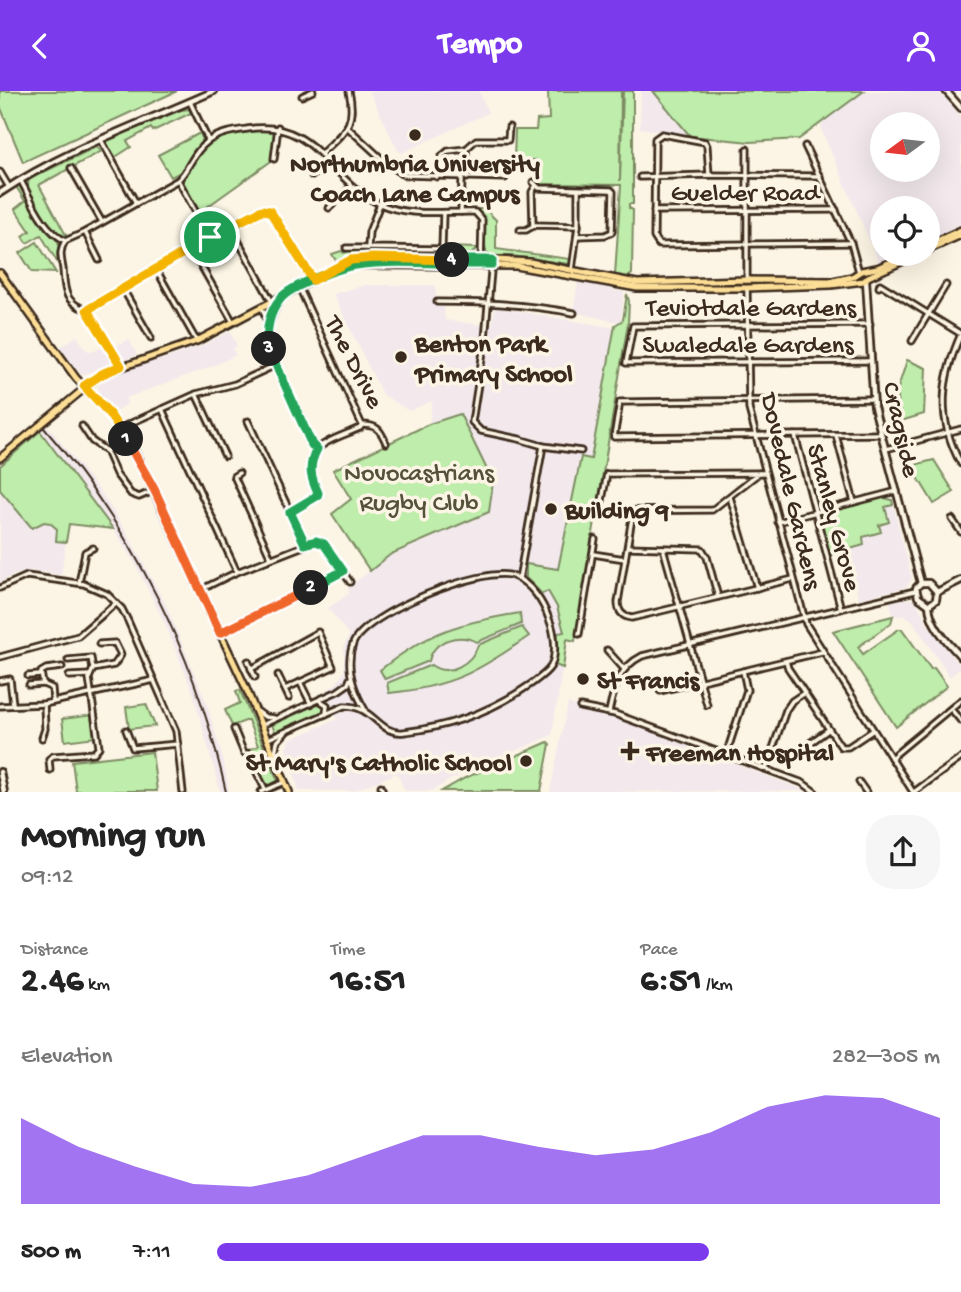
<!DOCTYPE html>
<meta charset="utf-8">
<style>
body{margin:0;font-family:"Gochi Hand",sans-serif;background:#f6f6f6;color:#222;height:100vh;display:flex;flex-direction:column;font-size:26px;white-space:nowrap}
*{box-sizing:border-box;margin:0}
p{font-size:23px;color:#767676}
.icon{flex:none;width:38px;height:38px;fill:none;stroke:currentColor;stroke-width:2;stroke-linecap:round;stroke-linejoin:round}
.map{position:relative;height:701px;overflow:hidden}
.sheet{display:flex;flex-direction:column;background:#fff;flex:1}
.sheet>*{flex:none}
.needle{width:46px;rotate:255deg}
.buttons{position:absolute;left:870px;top:21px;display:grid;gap:14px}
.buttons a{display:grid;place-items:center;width:70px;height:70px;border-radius:50%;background:#fff;box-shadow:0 7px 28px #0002;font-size:35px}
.pin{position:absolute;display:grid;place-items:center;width:60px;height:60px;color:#fff;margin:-30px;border:4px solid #fff;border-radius:50%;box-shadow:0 2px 7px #0007}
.km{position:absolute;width:35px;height:35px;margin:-18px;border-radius:50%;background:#222;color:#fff;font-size:19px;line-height:35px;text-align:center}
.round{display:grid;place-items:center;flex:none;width:74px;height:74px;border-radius:28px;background:#f6f6f6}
.headline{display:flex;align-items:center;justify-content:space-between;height:119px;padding:0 21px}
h1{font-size:38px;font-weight:700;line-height:52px}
.metrics{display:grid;grid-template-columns:repeat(3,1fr);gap:10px;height:119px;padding:7px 21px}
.metrics div{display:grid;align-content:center}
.metrics b{font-size:35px;font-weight:700}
.metrics small{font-size:19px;font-weight:400}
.metrics p{font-size:19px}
.chart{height:196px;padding:14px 21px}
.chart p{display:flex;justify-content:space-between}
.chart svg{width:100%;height:126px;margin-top:7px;fill:#7c3aed;opacity:.7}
ul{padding:0 21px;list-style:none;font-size:23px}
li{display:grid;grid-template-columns:112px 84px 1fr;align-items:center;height:52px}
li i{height:18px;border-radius:9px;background:#7c3aed}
header{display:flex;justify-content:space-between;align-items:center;height:91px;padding:0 21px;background:#7c3aed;color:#fff;font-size:32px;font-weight:700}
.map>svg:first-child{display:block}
</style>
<header><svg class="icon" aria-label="back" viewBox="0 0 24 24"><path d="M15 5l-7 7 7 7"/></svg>Tempo<svg class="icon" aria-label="person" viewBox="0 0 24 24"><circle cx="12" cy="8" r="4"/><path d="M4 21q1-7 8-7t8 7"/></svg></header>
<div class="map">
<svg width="961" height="701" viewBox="0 0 961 701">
<rect width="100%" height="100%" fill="#fcf5e5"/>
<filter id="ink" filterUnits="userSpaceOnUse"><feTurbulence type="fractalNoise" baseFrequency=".0143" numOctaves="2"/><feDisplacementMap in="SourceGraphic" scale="14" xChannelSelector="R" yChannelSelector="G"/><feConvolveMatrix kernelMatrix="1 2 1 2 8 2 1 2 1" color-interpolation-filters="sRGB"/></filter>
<g filter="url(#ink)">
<g fill="#f3e9ec" fill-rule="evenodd">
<polygon points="369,0 479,0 488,22 402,62 398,60"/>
<polygon points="641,0 653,0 690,45 640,37"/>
<path d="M864 0H938L961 25V133L928 149V117H882V163H902L879 172 821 38 823 31ZM882 33H928V79H882Z"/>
<polygon points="578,190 624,201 621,229 618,231 573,221"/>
<polygon points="365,194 435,194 437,216 444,216 445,229 492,235 495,216 615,237 563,530 567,548 552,644 450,689 432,700 405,700 397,682 353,700 299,700 286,658 289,649 337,628 326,600 337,592 344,580 344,555 349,544 328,517 349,503 348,497 391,463 489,421 494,391 460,323 429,333 432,310 409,320 382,303 333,203"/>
<polygon points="230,240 237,255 233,258 236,264 213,275 126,307 127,313 114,322 99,305 98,294 104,288 135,275 167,267 203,254"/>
<polygon points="77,245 86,259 91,260 106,255 113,257 129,248 137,264 82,284 59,257"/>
<polygon points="47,334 100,400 126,440 166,514 207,613 223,668 229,700 220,700 193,602 165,533 134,471 113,438 69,433 61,484 31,480 14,484 0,492 0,375"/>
<polygon points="892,409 912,488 906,496 859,508 845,460"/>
<polygon points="903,508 911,508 917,512 927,532 961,576 950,586 911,528 904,525 893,525 890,511"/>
<polygon points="568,612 578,616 578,619 608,624 807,700 550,701"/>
</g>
<g fill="#bfedab" stroke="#7d8c64" stroke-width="2">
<polygon points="0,0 177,0 23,71 0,15"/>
<polygon points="548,0 621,0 620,90 623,0 633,0 633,113 629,113 629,117 633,119 632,183 628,186 615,184 621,94 539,93 536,89 536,69 514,69 515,39 536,39 537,29 549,28"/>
<polygon points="653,0 864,0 799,48 750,51 690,45"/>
<polygon points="189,18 191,22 153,40 151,37 127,50 131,56 114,67 105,54 106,49 181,19"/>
<polygon points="267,35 278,36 274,68 197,123 178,89 200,57 217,45"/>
<polygon points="200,42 203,49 183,80 171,86 158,64"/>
<path d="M96 56 102 60 39 94 67 146 65 147C50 138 23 106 29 88Z"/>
<polygon points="19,93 24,98 44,135 59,151 57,164 59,174 41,144 27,152 23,145 30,140 15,118 25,110 15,94"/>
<path d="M476 118H485L496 129V158L570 168 569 173 512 165H488C480 150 489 133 476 118Z"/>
<polygon points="37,151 56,182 32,181 20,162"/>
<polygon points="444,156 477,157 470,165 361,162 336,170 332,163 341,160 344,162 352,159 438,160"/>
<polygon points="627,203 629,210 628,232 575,550 567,548 563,577 555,574 558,542 564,541 557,516 548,500 542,503 526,487 526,473 558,478 581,366 591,368 615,234 623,229"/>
<polygon points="907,269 926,277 924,323 901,330 897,300"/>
<polygon points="460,323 493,391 489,421 391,463 370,480 332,423 351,408 333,379 429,333"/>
<polygon points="40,340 113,438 69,433 66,451 56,450 57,438 50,432 44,431 32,437 0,399 0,375"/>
<polygon points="934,369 954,401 934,413 917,385 914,374"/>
<polygon points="881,406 892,409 893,414 885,416 889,431 879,434 881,441 863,446 864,454 829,464 817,422"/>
<path d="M520 522 521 533 477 551C459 542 434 548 429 570L385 588 380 579C429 540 459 532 520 522Z"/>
<polygon points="893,525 891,532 858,556 863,563 899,538 902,538 931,578 934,577 947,595 896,636 833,540"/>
<path d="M522 536 529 545C479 580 452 596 389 602L387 592 431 574C449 587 472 572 478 554Z"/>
<polygon points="240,599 278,690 271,695 264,692 249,659 258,655 248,629 232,635 225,619 240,612 236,600"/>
<polygon points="319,612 324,614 324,621 275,641 272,634"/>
<polygon points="146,613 155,635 129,638 126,616"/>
<polygon points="93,624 96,646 65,650 62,628"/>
<polygon points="548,651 550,653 541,700 442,700 465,687"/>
<polygon points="152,661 157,700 76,700 72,670"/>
</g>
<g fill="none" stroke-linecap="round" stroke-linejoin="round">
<defs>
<g id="minor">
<polyline points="302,5 313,0"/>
<polyline points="190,11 208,49"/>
<polyline points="347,36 383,69 404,84 505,87"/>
<polyline points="101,49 136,112"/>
<polyline points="805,55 851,152 859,181"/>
<polyline points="466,58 476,49 508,49 509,36"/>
<polyline points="747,58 747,189"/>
<path d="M321 63C344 40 357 35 349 0"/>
<polyline points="274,68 278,36"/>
<polyline points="71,77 102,131"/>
<polyline points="0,81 9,96"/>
<polyline points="709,84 707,55 705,51 662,43 655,48 654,146 659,154 851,152"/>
<polyline points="312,85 328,70"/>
<polyline points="437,86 442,65 448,60 466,58 467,87"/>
<polyline points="640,86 709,84 820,85"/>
<polyline points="178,89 209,145"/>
<path d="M21 90C33 112 42 137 65 150 59 160 61 166 63 178 65 198 63 211 87 219"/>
<polyline points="533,91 539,97 611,99 613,101 612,141 605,144 577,145"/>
<polyline points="380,113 369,141 368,157 442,158 443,122"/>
<polyline points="329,117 352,95"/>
<polyline points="654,120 836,119"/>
<polyline points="461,121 462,87"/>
<polyline points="230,135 272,211"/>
<polyline points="533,135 532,101 535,96"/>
<polyline points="520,139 526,139 535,134 578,135"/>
<polyline points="85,141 99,169"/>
<path d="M65 150 85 141 178 89C190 77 193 61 207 51 218 42 234 40 247 38 317 27 327 89 380 113 408 126 446 120 475 121L482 129 481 173"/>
<polyline points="191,157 233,231"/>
<polyline points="346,157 368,157"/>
<polyline points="492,169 485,248 472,331 481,340 519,348 543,355 581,360"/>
<polyline points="156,178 196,249"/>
<polyline points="572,179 578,135 578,100"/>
<path d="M299 196 362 334C377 334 380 338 386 352"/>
<path d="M879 196 880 193 961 243C941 288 936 328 961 373"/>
<polyline points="747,197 749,318 806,533 913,701"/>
<polyline points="123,198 151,247"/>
<path d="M281 207C272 225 265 237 269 258L312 354 317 358"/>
<path d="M437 211C484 211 528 213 574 222"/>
<polyline points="262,217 268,231"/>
<polyline points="87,219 210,146 262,119 272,122 313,189"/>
<polyline points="87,219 121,275"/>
<polyline points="870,233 633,235 626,272 870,270"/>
<polyline points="912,250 946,194"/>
<polyline points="196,303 225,365"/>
<polyline points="873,308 620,311 614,346 881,343"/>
<polyline points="162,318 237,481"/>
<polyline points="248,330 305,453"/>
<polyline points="82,335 92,350 106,360 116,383 131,403 139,406 153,400"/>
<polyline points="120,337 196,303 235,293 276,274"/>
<polyline points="795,344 841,518"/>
<polyline points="836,344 854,411"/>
<polyline points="886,358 961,338"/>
<polyline points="106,360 126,348"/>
<polyline points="239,382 234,385 271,467"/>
<polyline points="759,382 712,419 600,420 607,383 765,382"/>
<polyline points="730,406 757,497"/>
<path d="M290 421 317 405 318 402C299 355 323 353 360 337L362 334"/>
<path d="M633 421 618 511C618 521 623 526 632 527L793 488"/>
<polyline points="952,428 961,441"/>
<polyline points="778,431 897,400"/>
<polyline points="628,456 702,458 707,466 718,506"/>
<polyline points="663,457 707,614"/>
<polyline points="593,463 625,468"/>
<polyline points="519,488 543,355"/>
<polyline points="79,492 85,461 93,457"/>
<polyline points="0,497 27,485 84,493 107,503 122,518 128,530 176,640 183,701"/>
<polyline points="200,499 237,481 316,450 324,453 350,491"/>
<polyline points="221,542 343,480"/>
<polyline points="579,543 595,448"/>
<polyline points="607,559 624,578"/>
<polyline points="0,566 78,545 116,512"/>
<polyline points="68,569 91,567 93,578"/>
<polyline points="248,570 255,586"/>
<polyline points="786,570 788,577 841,656 848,656 872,640"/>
<polyline points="93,578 114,574 121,564 115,552 99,553"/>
<polyline points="251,578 318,541 333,576 285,598"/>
<polyline points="278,584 289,607"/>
<polyline points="28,585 40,584"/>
<polyline points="69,585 90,584"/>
<polyline points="0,590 10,588 13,613"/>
<polyline points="300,591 311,613"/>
<polyline points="29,594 43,593"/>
<polyline points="660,600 822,561"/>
<polyline points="319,609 327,614 326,623"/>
<polyline points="53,611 52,597 43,593 41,581 46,578 62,576"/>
<polyline points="0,615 44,613"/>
<polyline points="580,616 615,623 803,692 815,701"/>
<polyline points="951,618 961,630"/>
<polyline points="257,620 265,626 274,627"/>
<path d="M609 621C614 597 618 577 642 565L915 500"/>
<polyline points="262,634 338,600 348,593 350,588"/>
<polyline points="234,638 244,662 247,662 265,698"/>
<polyline points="126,639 133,657 178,653"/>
<polyline points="42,647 45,638 44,613 154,589"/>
<path d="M268 648 344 615C374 614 378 644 404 641 450 636 494 619 531 593 538 588 547 582 551 575 557 562 555 541 549 528 543 511 531 492 513 485 484 474 363 523 353 553 345 575 354 600 365 619"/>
<polyline points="810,652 828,639"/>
<polyline points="275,663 277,651 285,642"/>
<polyline points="726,664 747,599 743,580"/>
<polyline points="891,667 961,609"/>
<polyline points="766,678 786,619 792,610 804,602"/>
<polyline points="50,679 49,668 53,665 94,662 99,656 89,587 93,578"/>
<polyline points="859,691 866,701"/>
<polyline points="381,695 383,701"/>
<polyline points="261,701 285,691"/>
<polyline points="914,701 961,667"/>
</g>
<g id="tertiary">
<polyline points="946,0 961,17"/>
<path d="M0 102C66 58 143 32 214 0"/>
<polyline points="866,189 874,316 921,492"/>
<polyline points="937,501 961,489"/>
<path d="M929 514C930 535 948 551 961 566"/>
<polyline points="929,514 918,506 916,497 921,492 929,492 937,501"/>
<polyline points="929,514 936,509 937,501"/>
<polyline points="0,681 4,701"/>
</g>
<g id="primary">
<polyline points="928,154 961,139"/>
<polyline points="928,159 961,144"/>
<polyline points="333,179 351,169 373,167 481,168 530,171 637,192 747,189 833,190 852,186 861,180 877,177 909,163"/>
<polyline points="0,182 76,287 109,322 135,361 245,595 289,701"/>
<polyline points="0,367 102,283 197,250 313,189 331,180 354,174 516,175 637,197 747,197 831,194 864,190 868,186 919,163"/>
</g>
</defs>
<use href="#minor" stroke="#3b2a1e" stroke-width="9"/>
<use href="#tertiary" stroke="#3b2a1e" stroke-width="10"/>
<use href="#primary" stroke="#3b2a1e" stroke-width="10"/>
<use href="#minor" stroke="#fcf5e5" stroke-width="3.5"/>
<use href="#tertiary" stroke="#fcf5e5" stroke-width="4.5"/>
<use href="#primary" stroke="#fdde96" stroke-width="5"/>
<path stroke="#3b2a1e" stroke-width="2" d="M44 337C135 441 196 566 226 701"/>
</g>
</g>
<g fill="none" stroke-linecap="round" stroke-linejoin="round" filter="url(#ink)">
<defs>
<polyline id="split-1" points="126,348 108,321 84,295 102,283 121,275 87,219 210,146"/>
<polyline id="split-2" points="126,348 155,400 220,542 311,497"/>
<path id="split-3" d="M269 258 312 354 317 358C308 375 310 385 318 402L317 405 290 421 305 453 316 450 324 453 343 480 311 497"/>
<path id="split-4" d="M269 258C265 240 269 221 281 207 291 195 340 176 356 174 399 168 448 174 492 173V169H452"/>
<polyline id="split-5" points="210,146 262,119 270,120 313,189 351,169 373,167 452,169"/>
</defs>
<use href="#split-1" stroke="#fff" stroke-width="14"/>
<use href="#split-2" stroke="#fff" stroke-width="14"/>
<use href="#split-3" stroke="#fff" stroke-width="14"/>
<use href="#split-4" stroke="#fff" stroke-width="14"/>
<use href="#split-5" stroke="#fff" stroke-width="14"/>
<use href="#split-1" stroke="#f5b400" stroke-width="9"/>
<use href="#split-2" stroke="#f0652b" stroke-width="9"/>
<use href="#split-3" stroke="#22a559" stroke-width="9"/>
<use href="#split-4" stroke="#22a559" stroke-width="9"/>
<use href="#split-5" stroke="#f5b400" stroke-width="9"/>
</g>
<g fill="#3b2a1e" stroke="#fcf5e5" stroke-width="2.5">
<circle cx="415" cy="44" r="7"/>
<circle cx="401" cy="266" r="7"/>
<circle cx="551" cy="418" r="7"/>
<circle cx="583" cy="588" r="7"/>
<path d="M626.5 649.5h7v7h7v7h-7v7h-7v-7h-7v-7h7z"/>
<circle cx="526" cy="670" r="7"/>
</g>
<g text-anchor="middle" stroke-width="7" stroke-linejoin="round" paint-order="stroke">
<g font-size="26" font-weight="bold" fill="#3b2a1e" stroke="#fcf5e5" text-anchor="start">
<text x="415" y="80" text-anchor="middle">Northumbria University<tspan x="415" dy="30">Coach Lane Campus</tspan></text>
<text x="415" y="260">Benton Park<tspan x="415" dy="30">Primary School</tspan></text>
<text x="565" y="427">Building 9</text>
<text x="597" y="597">St Francis</text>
<text x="646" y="669">Freeman Hospital</text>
<text x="512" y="679" text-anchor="end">St Mary's Catholic School</text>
</g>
<g font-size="26" fill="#3b2a1e" stroke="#fcf5e5">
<text x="745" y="109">Guelder Road</text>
<text x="751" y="224">Teviotdale Gardens</text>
<text x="748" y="261">Swaledale Gardens</text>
<text transform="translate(356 270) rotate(63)" y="9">The Drive</text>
<text transform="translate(903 338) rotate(77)" y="9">Cragside</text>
<text transform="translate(793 400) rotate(77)" y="9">Dovedale Gardens</text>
<text transform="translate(836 426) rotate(75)" y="9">Stanley Grove</text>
</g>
<g font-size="26" fill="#55513a" stroke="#fcf5e5">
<text x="419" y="389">Novocastrians<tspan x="419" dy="30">Rugby Club</tspan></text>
</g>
</g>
</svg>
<div class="buttons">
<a><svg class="needle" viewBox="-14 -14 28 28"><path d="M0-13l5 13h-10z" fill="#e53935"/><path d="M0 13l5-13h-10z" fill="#767676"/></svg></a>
<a><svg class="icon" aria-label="locate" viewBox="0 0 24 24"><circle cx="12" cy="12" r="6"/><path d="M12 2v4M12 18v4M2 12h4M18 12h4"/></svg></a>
</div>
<div class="pin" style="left:210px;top:146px;background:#1e9e55"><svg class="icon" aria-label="arrive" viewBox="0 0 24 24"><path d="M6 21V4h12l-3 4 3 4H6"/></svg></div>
<b class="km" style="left:126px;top:348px">1</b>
<b class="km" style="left:311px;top:497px">2</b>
<b class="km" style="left:269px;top:258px">3</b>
<b class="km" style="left:452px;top:169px">4</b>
</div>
<section class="sheet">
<div class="headline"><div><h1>Morning run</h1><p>09:12</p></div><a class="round"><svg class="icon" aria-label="share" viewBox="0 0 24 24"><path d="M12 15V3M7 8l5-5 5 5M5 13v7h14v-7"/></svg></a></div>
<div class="metrics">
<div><p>Distance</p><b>2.46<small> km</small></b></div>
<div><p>Time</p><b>16:51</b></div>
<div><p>Pace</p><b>6:51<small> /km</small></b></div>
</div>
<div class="chart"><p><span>Elevation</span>282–305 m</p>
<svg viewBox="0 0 160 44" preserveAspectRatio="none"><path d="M0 44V14L10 24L20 31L30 37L40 38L50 34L60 27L70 20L80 20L90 24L100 27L110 25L120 19L130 10L140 6L150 7L160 14V44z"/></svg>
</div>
<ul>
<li><b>500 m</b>7:11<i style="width:68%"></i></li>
</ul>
</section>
